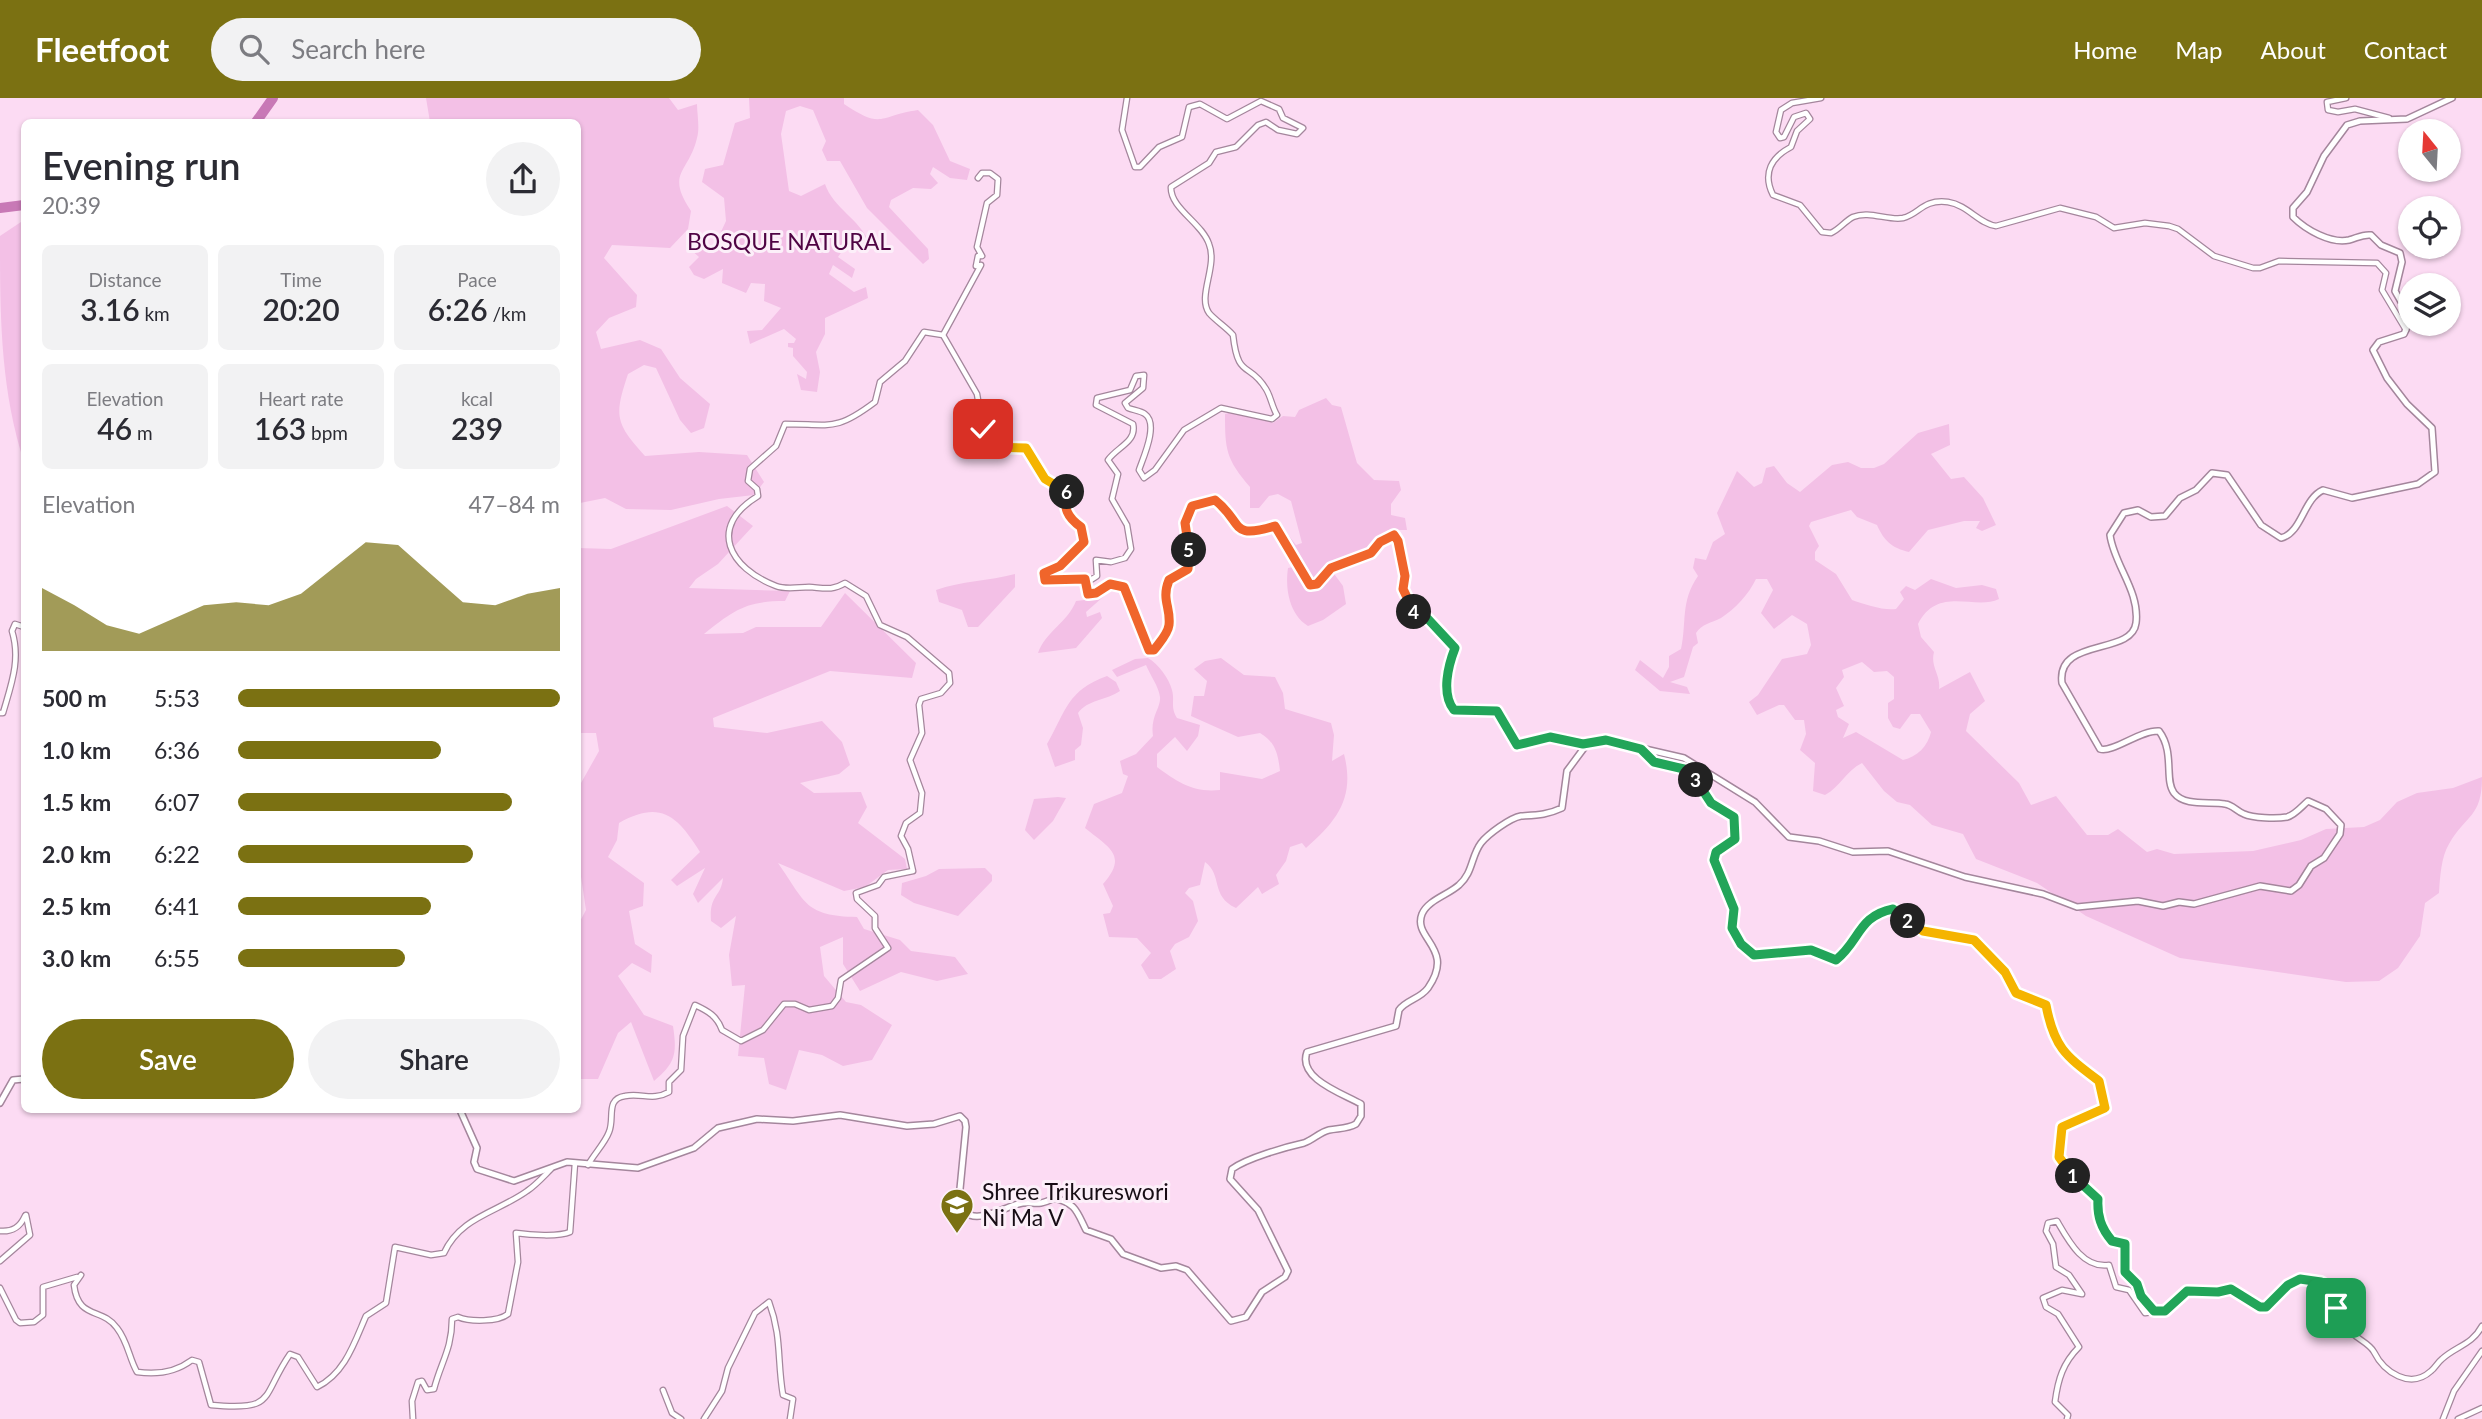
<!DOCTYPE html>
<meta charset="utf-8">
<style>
body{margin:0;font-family:Lato,sans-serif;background:#f2f2f3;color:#2b2b33;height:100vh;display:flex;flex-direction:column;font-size:26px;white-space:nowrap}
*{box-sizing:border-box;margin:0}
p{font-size:23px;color:#7c7c81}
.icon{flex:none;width:38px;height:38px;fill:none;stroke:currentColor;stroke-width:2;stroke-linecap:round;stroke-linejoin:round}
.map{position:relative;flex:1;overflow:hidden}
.panel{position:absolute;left:21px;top:21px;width:560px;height:994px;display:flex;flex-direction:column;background:#fff;border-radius:10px;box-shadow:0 2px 5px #0004}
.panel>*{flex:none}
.needle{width:46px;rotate:342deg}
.controls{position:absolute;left:2398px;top:21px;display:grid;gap:14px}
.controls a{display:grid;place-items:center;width:63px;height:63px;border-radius:50%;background:#fff;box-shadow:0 2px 5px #0004;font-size:35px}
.pin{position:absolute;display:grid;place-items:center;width:60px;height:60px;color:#fff;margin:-30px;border-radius:14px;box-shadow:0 4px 10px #0006}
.km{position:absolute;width:35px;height:35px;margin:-18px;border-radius:50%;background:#222;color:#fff;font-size:19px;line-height:35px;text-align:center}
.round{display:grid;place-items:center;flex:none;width:74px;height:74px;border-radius:37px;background:#f2f2f3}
.overview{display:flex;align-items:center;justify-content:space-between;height:119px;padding:0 21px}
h1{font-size:38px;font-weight:600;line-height:52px}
.stats{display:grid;grid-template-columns:repeat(3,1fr);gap:10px;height:119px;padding:7px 21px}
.stats div{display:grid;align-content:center;border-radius:10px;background:#f2f2f3;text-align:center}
.stats b{font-size:30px;font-weight:600}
.stats small{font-size:19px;font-weight:400}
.stats p{font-size:19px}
.chart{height:196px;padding:14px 21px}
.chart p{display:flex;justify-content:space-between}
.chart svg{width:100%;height:126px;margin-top:7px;fill:#7b7112;opacity:.7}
.button{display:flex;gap:14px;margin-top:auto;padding:14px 21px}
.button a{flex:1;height:80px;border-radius:42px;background:#7b7112;color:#fff;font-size:28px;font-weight:600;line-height:80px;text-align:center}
.button a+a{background:#f2f2f3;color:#2b2b33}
ul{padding:0 21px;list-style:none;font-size:23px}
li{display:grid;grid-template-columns:112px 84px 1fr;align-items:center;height:52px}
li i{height:18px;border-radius:9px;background:#7b7112}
header{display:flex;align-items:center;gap:42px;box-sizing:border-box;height:98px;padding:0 35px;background:#7b7112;color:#fff}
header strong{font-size:33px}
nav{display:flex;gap:38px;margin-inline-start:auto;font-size:24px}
.search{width:490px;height:63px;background:#f2f2f3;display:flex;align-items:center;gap:18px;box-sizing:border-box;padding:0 24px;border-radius:38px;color:#7c7c81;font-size:26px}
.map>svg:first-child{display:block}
</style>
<header>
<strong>Fleetfoot</strong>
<div class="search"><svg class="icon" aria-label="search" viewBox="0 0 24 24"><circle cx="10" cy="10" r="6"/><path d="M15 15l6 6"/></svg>Search here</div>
<nav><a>Home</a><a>Map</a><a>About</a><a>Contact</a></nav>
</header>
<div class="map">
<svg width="2482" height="1321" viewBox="0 0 2482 1321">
<rect width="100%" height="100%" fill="#fcdbf3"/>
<g fill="#f3c0e6" fill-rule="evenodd">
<path d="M426 0H669L678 12 697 6C697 16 700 30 697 40 689 75 665 74 691 113L688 131 670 150 612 147 604 160 637 197 636 209 609 220 596 234 601 251 640 242 661 251 680 280 710 306 704 330 691 335 680 322 656 270 644 267 628 276C614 318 615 325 645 358L699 354 747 357 764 384 754 397 719 401 671 412 626 411 605 400 580 405 578 408V24H430Z"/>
<path d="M749 0H844V6C883 32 878 18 918 12L933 27 950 63 970 71 967 82 950 80 933 69 930 76 938 85 931 91 913 90 891 102 889 109 928 151 929 161 923 166 867 110 840 63H827L822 52 826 43 813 12 800 8 786 13 781 36 789 93 801 98 825 86C833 110 860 121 870 146L857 151 845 149 838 159 855 171 852 180 833 167 829 176 854 194 866 189 868 200 825 220V236L816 254 820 274 817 294 801 292 797 276 806 281 807 274 793 258V250L788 249V245H794L796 241 784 231 750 246 747 233 762 232 781 210 764 203 765 186 751 185 746 195 722 185 723 171 704 181 694 177 689 169 699 159 690 151H713L726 123 724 100 702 84 705 71 723 67 735 25 750 20Z"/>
<path d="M24 122V364C0 290 0 216 0 138Z"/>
<path d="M1326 300 1332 307 1341 309 1357 365 1374 382 1399 383 1401 392 1391 406V417L1405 420 1407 432H1388C1376 444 1372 454 1353 456 1343 467 1327 474 1315 485L1310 484 1296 455 1285 441 1289 438 1296 447 1302 445 1291 403 1278 396 1269 398 1259 410H1250V389C1226 361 1225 352 1225 316L1243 311 1273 325 1283 318 1295 319 1299 312Z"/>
<path d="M1949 326 1950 347 1931 356 1951 381 1964 379 1983 400 1996 427 1982 433 1976 430 1980 423H1964L1928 432 1909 454C1892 450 1884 443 1877 427L1857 419 1851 412 1811 424 1809 428 1819 448 1815 454V462L1836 476 1852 502C1864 506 1884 513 1896 511L1904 501 1900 494 1906 488 1915 492 1931 481 1956 490 1982 487 1996 491 1999 501C1975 513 1938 487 1918 526L1921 539 1934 554C1930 569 1941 577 1939 591L1970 574 1985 603 1970 616 1966 633 2019 685 2031 707 2056 698 2087 737H2108L2118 731 2147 754 2157 751 2174 756 2253 753 2301 742 2326 731 2364 729 2380 722 2397 704 2417 695 2453 690 2482 679C2482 720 2466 716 2449 746 2441 759 2440 780 2439 795L2425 805 2420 838 2398 870 2379 883 2346 884 2180 860 2086 818 2037 785 1976 761 1963 736 1932 727 1910 707 1897 704 1884 693 1862 665C1846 673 1840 689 1825 697L1813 693 1815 665 1800 652 1806 636 1804 622H1795L1784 607H1779L1757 617 1749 604 1758 597 1782 561 1807 556 1811 547 1807 526 1792 517 1774 531 1761 515 1773 492 1767 481H1756C1749 496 1735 511 1721 520 1711 525 1702 526 1696 535L1698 545 1693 549 1684 579 1670 584 1687 589 1690 596 1660 593 1635 572 1640 562 1663 580 1669 569V558L1681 551C1687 524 1680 504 1698 478L1693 470 1695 460 1706 462 1713 444 1725 436 1717 415 1737 373 1754 389 1762 385 1766 370 1774 368 1787 385 1800 394 1832 367 1848 364 1861 370H1874L1884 366 1918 335ZM1862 564 1874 574 1887 573 1894 579V601L1888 605V620L1893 629 1900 631 1911 616H1920L1931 634C1928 648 1917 659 1903 662L1856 634 1843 640 1849 626 1838 619 1836 612 1844 608 1836 590 1844 579 1842 572Z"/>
<path d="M727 408 753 428 718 466 696 481 689 490 790 493 785 503C746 503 734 512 704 536L743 535 756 529H821L845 495 916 565 912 580 830 573 713 620 714 629 767 635 822 623 842 644 850 667 839 676 800 685 814 695 861 694 867 709 858 725 905 761 907 771 888 772 865 789 844 793 778 765C806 805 805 818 857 819L864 831 900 842 911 853 955 859 968 876 937 883 901 874 860 893 843 866V839L820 849 824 878 846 904 861 907 892 927 872 962 843 968 822 957 799 952 786 992 769 986 764 960 738 958 745 887 732 888 729 857 736 818 721 830 711 823C709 796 721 800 723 780L698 805 693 796 705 770 677 788 671 782 700 754C677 717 660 702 619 725L617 742 608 759 644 785 643 808 629 813 635 846 652 857 651 875 632 865 618 878 644 917 673 928C677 955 676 965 654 983L631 924 618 935 598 981H578V827L586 812 578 759V704L581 685 599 653 596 635H578V450L611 451Z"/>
<path d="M1298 468 1310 490 1317 488 1332 473 1343 488 1346 506 1323 522 1308 528C1289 516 1285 490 1288 470Z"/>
<path d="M1015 476V489L978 529H968L962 512 939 504 936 492C961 483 989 483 1015 476Z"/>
<path d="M1108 488 1112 491 1086 514 1087 519 1100 514 1102 520 1076 550 1038 555C1046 533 1068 524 1076 503L1093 501Z"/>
<path d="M1148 560C1158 566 1169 580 1172 592 1175 603 1170 609 1177 620L1200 627 1198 638 1187 653 1175 639 1157 656V669C1177 684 1194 695 1220 692V674L1262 681 1280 673C1278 655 1275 644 1260 635L1238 639 1191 618 1194 598H1204L1207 583 1194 571 1205 563 1221 560 1244 577 1275 579 1283 595 1285 611 1331 625 1334 637 1332 663 1344 656C1355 699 1338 722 1306 750L1302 745 1290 749 1286 763 1276 777 1279 786 1262 796 1258 789 1236 810C1210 798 1223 777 1205 764L1200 787 1189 790 1185 795 1193 803 1198 823 1189 839 1175 846 1170 853 1176 871 1161 881H1149L1141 867 1151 855 1137 840 1109 839 1103 816 1110 815 1113 808 1103 786C1129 757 1108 749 1085 730L1094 706 1122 695 1128 678 1123 676 1120 663 1136 656 1153 638C1150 618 1161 610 1160 599 1159 589 1150 577 1146 567L1117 579 1112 572 1135 561Z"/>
<path d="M1107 578 1116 584 1120 593C1107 602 1087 602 1078 615L1083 630 1081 647 1075 652V662L1055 669 1047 646C1067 611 1067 593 1107 578Z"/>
<polygon points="1058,699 1066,700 1053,723 1034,742 1025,732 1034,701"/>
<polygon points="985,770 992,777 992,783 958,818 914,805 901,797 902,785 926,778 939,771"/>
</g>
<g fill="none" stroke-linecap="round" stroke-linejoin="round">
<g stroke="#c879b6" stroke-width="10">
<polyline points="256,24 273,0"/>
<polyline points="0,110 24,107"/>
</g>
<defs>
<g id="minor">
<path d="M1821 0 1792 5 1781 12 1776 34 1780 40 1784 39 1794 19 1806 15 1810 21 1797 33 1791 49C1772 59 1762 75 1773 97L1800 107 1822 134 1831 135C1840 131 1845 123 1853 119 1869 112 1888 123 1903 120 1920 116 1922 101 1948 104 1968 107 1979 126 1996 128L2060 110 2096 119 2114 130 2145 125 2169 128 2178 131 2214 158 2253 170H2260L2279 163 2377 165 2386 175 2382 192 2406 232"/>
<polyline points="2346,0 2327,4 2328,12 2338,14 2355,11 2389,20"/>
<path d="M978 80 982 75H990L998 81 997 97 987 105 977 149 982 158H978L976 168 981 167 943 237 977 296 984 338 980 343 985 349 1025 350 1045 381 1067 393C1063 410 1067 419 1081 429L1084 444 1060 468 1044 475 1045 482 1085 481 1088 496 1096 495 1109 486 1123 489 1149 552H1154L1169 527C1164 498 1158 485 1188 471 1191 445 1181 434 1192 408L1215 402C1229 413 1232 429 1251 435L1275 428 1310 487 1316 486 1331 470 1371 455 1380 444 1394 437 1398 443 1405 478 1403 491 1414 515 1428 521 1455 550C1448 568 1441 596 1454 612L1497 613 1517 647 1550 638 1590 644"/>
<path d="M1086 485 1097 478 1096 462 1111 464 1125 460 1131 451 1127 427 1112 401 1118 376 1108 362C1117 349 1137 344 1133 326L1096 307 1097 300 1130 292 1136 278 1144 277 1143 290 1125 305 1128 310C1133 312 1141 313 1145 316 1159 326 1143 360 1139 372L1144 380 1155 372 1184 332 1221 310 1272 321 1277 317C1272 309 1271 299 1266 291 1249 263 1238 282 1233 237 1226 229 1216 223 1209 215 1197 198 1218 168 1209 146 1202 125 1170 110 1171 89L1209 65 1216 54 1236 49 1258 27 1266 24 1278 32 1297 36 1303 30 1283 20 1279 11 1261 3 1227 21 1200 6 1189 9 1182 39 1159 49 1140 69H1135L1122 32 1127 0"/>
<path d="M0 615H3C11 587 21 562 12 533L15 526 24 529"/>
<path d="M1641 651 1654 664 1684 671 1703 689 1711 705 1734 718 1735 741 1716 754 1714 762 1734 811 1732 830 1741 846 1754 857 1811 852 1836 862C1860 843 1858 818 1893 811L1923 833 1974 842 2005 874 2016 895 2046 907C2054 950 2065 958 2099 983L2105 1010 2062 1029 2059 1059 2083 1089 2098 1101 2099 1123 2112 1144 2125 1146V1174L2137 1186 2141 1198 2154 1213H2165L2187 1193 2218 1194 2231 1191 2261 1209H2266L2295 1182C2305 1180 2324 1181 2330 1191 2336 1199 2341 1219 2347 1229 2353 1240 2369 1244 2374 1254 2384 1274 2410 1292 2431 1273 2435 1270 2437 1265 2442 1261 2456 1248 2472 1247 2482 1228"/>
<path d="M588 1067C594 1056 605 1045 609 1034 615 1020 605 1001 625 998 642 995 653 1003 669 994V984L681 972 683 938 695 907C708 913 717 918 722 932L741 943 763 932 784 906H795L809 912 832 908 838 900 841 882 888 850 875 830V818L857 801 856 795 878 787 884 779 913 773 908 751 901 738 906 725 920 715 922 695 910 662 922 635 919 607 921 601 941 595 950 585 949 575 907 539 880 527 866 498 845 485C832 493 824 490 809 489 799 489 786 492 776 488 729 470 707 429 758 398L757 391 748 383 750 371 776 348 785 326C831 326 835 334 875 304L880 284 905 263 924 234 943 237"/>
<path d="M0 1133C13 1134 20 1129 25 1118"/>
<polyline points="0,1163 30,1137 26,1117"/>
<path d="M81 1177 74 1187C78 1222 102 1209 117 1230 128 1244 129 1260 137 1274 157 1277 176 1274 192 1262L199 1264 211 1307C277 1313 260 1300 290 1256L298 1259 317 1289C345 1276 355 1243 366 1218L386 1205 395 1149 431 1157 444 1155C460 1119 498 1114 527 1093 536 1087 543 1079 551 1071"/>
<polyline points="0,1190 16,1222 20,1225 34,1224 43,1217 43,1189 77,1179"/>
<polyline points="663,1292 672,1315 681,1321"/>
<path d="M413 1321 412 1303 418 1284 422 1283 427 1292 434 1291C441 1264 452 1251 452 1221L458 1219C470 1224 498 1224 508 1216L518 1164 516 1135C530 1137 559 1139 570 1134L575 1065"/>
<path d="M704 1321 722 1293 728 1270 755 1215 769 1204C782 1239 777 1262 783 1297L793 1301 790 1321"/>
<path d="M2067 1321 2068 1317 2055 1304C2058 1281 2063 1265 2079 1249L2058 1216 2046 1209 2043 1200 2062 1192 2082 1196 2069 1177 2056 1169 2053 1146 2046 1133 2048 1125 2057 1123C2068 1142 2083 1171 2109 1167L2116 1189 2129 1192 2145 1215 2153 1214"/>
<polyline points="2443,1321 2454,1293 2482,1253"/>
<polyline points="2458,1321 2482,1310"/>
</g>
<g id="tertiary">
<polyline points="0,1005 13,982 24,981"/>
<path d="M460 1012 477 1050 474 1064 477 1071 514 1083 567 1064 638 1070 694 1050 718 1030 757 1021 793 1023 840 1017 907 1028 934 1026 960 1018 965 1023 966 1029 959 1101C965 1133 998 1112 1018 1106 1034 1102 1035 1110 1054 1100 1076 1105 1077 1114 1086 1132L1111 1141 1123 1156 1161 1170 1176 1168 1187 1172 1231 1223 1246 1219 1262 1194 1285 1179 1288 1173 1258 1112 1230 1081 1232 1071C1247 1060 1286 1049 1304 1045 1313 1042 1320 1034 1329 1032 1339 1030 1347 1031 1356 1026L1361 1018V1006C1344 996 1297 981 1307 954L1396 928 1399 912C1406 902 1420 901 1428 890 1456 850 1412 841 1422 816 1428 802 1448 797 1459 787 1473 775 1471 758 1481 745 1488 736 1510 720 1521 718 1537 717 1547 717 1562 710L1567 673 1584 650 1591 644 1606 642 1684 660 1755 704 1789 739 1819 743 1853 754 1888 753 1965 779 2043 796 2077 809 2138 803 2163 808 2179 804 2194 806 2260 788 2291 793 2299 787 2311 768 2324 760 2340 736 2341 727 2326 711 2308 703C2302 708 2295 717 2287 719 2276 721 2253 720 2244 716 2236 713 2233 707 2225 706 2210 703 2185 709 2174 695 2164 682 2175 654 2159 633 2140 632 2113 655 2100 651L2062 585C2056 539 2132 558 2136 525 2140 493 2114 467 2110 437L2124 415 2138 412 2151 419 2165 418 2180 400 2196 392 2212 375 2227 377 2261 427 2281 440C2302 435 2303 401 2323 392L2352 400 2418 386 2435 374 2432 330 2407 306 2387 280 2373 252 2379 244 2404 236C2413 219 2403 208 2395 193L2402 164 2400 155 2381 147 2371 137C2362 136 2357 140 2349 142 2331 146 2306 132 2293 119V110L2307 94 2324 58 2347 27 2360 23 2407 21 2452 0"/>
</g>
</defs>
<use href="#minor" stroke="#a4869c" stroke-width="7"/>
<use href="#tertiary" stroke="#a4869c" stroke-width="8"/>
<use href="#minor" stroke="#fff" stroke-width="4.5"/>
<use href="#tertiary" stroke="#fff" stroke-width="5"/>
</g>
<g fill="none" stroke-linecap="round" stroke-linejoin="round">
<defs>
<path id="split-1" d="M2073 1078 2098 1101C2097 1118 2101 1130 2112 1143L2125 1146V1174L2137 1186 2141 1198 2154 1213H2165L2187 1193 2218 1194 2231 1191 2260 1209H2266L2288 1187 2300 1181 2321 1184 2331 1191 2336 1210"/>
<path id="split-2" d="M1908 823 1923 833 1974 842 2005 874 2016 895 2046 907C2054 950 2066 958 2099 983L2105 1010 2062 1029 2059 1059 2073 1078"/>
<path id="split-3" d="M1696 682 1711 705 1734 719 1735 741 1716 754 1714 762 1734 811 1732 830 1741 846 1754 857 1811 852 1836 862C1860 843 1858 818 1893 811L1908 823"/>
<path id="split-4" d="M1414 514 1428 521 1455 550C1448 568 1441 596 1454 612L1497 613 1517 647 1550 639 1583 646 1606 642 1641 651 1654 664 1684 671 1696 682"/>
<path id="split-5" d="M1189 452 1185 425 1192 408 1215 402C1244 425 1229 442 1275 428L1310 487 1317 486 1331 470 1371 455 1380 444 1394 437 1398 443 1405 478 1403 491 1414 514"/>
<path id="split-6" d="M1067 394C1063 410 1067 419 1081 429L1084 444 1060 468 1044 475 1045 482 1085 481 1088 496 1096 495 1110 486 1124 489 1149 552H1154C1159 545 1168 536 1169 527 1171 509 1161 502 1169 482L1188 471 1189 452"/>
<polyline id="split-7" points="983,331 984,338 980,343 985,349 1026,350 1045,381 1067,394"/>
</defs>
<use href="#split-1" stroke="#fff" stroke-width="14"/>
<use href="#split-2" stroke="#fff" stroke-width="14"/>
<use href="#split-3" stroke="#fff" stroke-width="14"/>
<use href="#split-4" stroke="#fff" stroke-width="14"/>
<use href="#split-5" stroke="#fff" stroke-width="14"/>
<use href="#split-6" stroke="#fff" stroke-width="14"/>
<use href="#split-7" stroke="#fff" stroke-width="14"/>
<use href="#split-1" stroke="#22a559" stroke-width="9"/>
<use href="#split-2" stroke="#f5b400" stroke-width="9"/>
<use href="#split-3" stroke="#22a559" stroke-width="9"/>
<use href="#split-4" stroke="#22a559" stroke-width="9"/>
<use href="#split-5" stroke="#f0652b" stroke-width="9"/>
<use href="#split-6" stroke="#f0652b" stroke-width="9"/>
<use href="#split-7" stroke="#f5b400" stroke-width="9"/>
</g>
<defs>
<symbol id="school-pin" viewBox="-11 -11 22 30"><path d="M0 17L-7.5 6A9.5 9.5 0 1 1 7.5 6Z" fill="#7b7112" stroke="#fceff9"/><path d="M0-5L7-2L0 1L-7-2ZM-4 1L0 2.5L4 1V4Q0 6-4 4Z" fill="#fff"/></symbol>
</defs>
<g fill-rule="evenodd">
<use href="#school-pin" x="938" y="1088" width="38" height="52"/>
</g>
<g text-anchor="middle" stroke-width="6" stroke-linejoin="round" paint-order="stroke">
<g font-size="23" fill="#4f0444" stroke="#fceff9">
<text x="789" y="152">BOSQUE NATURAL</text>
</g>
<g font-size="23" fill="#170d15" stroke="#fceff9" text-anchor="start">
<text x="982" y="1102">Shree Trikureswori<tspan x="982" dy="26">Ni Ma V</tspan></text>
</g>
</g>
</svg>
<div class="controls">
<a><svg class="needle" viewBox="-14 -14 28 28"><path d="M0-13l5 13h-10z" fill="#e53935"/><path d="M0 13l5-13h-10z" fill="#7c7c81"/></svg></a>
<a><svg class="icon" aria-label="locate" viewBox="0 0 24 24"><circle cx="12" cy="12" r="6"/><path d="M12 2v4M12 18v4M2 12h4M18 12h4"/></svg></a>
<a><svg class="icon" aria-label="layers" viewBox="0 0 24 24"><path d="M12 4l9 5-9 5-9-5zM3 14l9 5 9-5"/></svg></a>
</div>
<div class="pin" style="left:2336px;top:1210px;background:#1e9e55"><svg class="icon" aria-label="arrive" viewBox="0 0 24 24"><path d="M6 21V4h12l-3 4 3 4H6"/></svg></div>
<div class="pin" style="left:983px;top:331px;background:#d93025"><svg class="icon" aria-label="check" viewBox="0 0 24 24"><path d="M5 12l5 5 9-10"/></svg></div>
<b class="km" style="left:2073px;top:1078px">1</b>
<b class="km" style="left:1908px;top:823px">2</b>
<b class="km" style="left:1696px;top:682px">3</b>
<b class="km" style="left:1414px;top:514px">4</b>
<b class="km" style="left:1189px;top:452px">5</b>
<b class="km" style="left:1067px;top:394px">6</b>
<section class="panel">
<div class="overview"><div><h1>Evening run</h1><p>20:39</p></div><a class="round"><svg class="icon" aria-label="share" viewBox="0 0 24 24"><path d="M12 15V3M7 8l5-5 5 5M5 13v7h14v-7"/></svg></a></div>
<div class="stats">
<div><p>Distance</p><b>3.16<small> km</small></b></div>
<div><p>Time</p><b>20:20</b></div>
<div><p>Pace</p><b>6:26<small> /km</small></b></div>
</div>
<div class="stats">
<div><p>Elevation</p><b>46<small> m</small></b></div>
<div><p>Heart rate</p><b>163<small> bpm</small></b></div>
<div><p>kcal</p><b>239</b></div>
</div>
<div class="chart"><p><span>Elevation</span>47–84 m</p>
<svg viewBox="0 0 160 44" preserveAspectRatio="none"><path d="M0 44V22L10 28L20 35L30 38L40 33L50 28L60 27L70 28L80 24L90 15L100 6L110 7L120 17L130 27L140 28L150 24L160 22V44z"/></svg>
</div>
<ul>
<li><b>500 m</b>5:53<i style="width:100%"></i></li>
<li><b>1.0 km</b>6:36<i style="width:63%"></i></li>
<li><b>1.5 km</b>6:07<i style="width:85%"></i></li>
<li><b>2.0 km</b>6:22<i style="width:73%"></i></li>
<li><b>2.5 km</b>6:41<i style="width:60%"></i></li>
<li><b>3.0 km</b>6:55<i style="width:52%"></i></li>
</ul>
<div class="button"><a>Save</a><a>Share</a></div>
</section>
</div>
